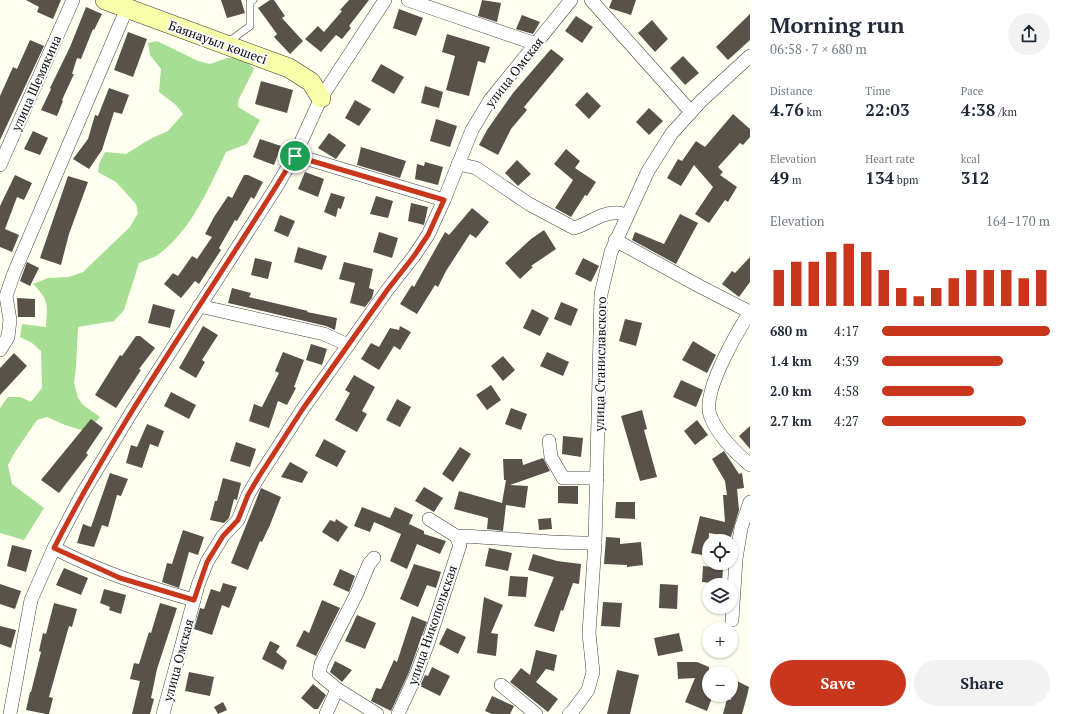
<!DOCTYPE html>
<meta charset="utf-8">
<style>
body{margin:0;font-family:"PT Serif",serif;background:#f2f2f3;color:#1f2937;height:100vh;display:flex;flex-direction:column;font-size:15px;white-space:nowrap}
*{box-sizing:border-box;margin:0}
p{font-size:13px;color:#747a83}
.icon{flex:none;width:22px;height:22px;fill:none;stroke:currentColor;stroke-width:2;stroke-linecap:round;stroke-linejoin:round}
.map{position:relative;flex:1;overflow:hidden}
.details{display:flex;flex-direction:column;background:#fff;width:320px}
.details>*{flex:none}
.tools{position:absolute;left:702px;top:534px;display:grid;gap:8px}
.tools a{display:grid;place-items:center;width:36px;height:36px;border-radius:50%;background:#fff;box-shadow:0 1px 3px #0004;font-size:20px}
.pin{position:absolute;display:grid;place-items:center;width:34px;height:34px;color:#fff;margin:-17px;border:2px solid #fff;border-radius:50%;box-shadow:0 1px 4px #0007}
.round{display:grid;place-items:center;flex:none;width:42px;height:42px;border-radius:21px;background:#f2f2f3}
.summary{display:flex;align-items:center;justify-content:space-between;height:68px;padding:0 20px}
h1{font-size:22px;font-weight:700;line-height:30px}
.metrics{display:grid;grid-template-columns:repeat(3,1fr);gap:6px;height:68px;padding:4px 20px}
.metrics div{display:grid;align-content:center}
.metrics b{font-size:17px;font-weight:700}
.metrics small{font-size:11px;font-weight:400}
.metrics p{font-size:11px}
.chart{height:112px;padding:8px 20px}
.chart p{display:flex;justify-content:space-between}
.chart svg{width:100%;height:72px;margin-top:4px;stroke:#c8371c;stroke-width:6}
.action{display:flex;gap:8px;margin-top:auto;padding:8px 20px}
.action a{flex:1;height:46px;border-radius:24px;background:#c8371c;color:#fff;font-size:16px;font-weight:700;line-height:46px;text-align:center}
.action a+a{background:#f2f2f3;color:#1f2937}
ul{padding:0 20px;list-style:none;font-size:13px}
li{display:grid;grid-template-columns:64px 48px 1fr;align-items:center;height:30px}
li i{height:10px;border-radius:5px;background:#c8371c}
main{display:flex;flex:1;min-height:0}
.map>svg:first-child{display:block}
</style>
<main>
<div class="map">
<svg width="750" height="714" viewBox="0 0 750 714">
<rect width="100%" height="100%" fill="#ffffef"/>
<path fill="#a6de94" d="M157 41 198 61 210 64 227 58 242 57 254 69 238 101V107L260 120 247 144 226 152C209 188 192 229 159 254 154 258 145 260 139 263L124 310 114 321 78 327 76 367 74 383 78 398 83 405 100 417 88 432 65 425 47 417 37 420 15 452 8 465 12 484 44 508 24 540 0 533V408L8 397H20L31 402 42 388 41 351 32 343 20 337 22 324 46 327C47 305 50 301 33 284L48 278 69 277 83 272 130 227 138 213 136 204 116 182 98 172 99 164 105 152 126 154 150 139 168 131 183 114 176 105 159 92 161 69 150 55 148 43Z"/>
<g fill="#58524a">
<polygon points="26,0 61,0 53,19 37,12 39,7"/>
<polygon points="221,0 241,0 245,13 227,18"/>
<polygon points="270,0 274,0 285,16 282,18 303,41 290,54 274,37 277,34 258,8"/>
<polygon points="349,0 369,0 349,26 351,28 342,39 336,35 321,52 305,39 318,26 324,32 342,11 340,10"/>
<polygon points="482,0 501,3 497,22 478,16"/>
<polygon points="612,0 636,0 631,15 609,8"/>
<polygon points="86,7 102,14 94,30 93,29 81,59 77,58 72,74 74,74 62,100 63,101 57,116 41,110 51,89 50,88 70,47"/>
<polygon points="399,9 423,18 416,36 393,28"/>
<polygon points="750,14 750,40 728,60 716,47"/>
<polygon points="522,15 540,22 533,34 516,29"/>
<polygon points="576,16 593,27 582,43 565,31"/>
<polygon points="652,20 668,39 655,52 638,33"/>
<polygon points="128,32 147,39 133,77 114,70"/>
<polygon points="447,34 490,47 485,63 478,61 469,96 446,90 455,56 442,52"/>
<polygon points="30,40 44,46 0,140 0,96 13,67 17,69"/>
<polygon points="551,49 564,59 524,107 527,110 511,129 498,155 479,145 487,130 513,93"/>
<polygon points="683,56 699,73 685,85 670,68"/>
<polygon points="381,64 404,77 394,94 371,81"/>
<polygon points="261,81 293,90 287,113 255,104"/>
<polygon points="425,86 443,92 439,108 421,103"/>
<polygon points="109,88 129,95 122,114 114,112 102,150 89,169 73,159 88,139 95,115 98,116"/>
<polygon points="587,92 601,106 589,119 575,105"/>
<polygon points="355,100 371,109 359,126 345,118"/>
<polygon points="649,108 663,121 649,135 636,122"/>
<polygon points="733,114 750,129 750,137 743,145 740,143 718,167 723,172 720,175 737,187 728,202 725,200 709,223 695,214 713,187 694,165 681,186 667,178 678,159 682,161 696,141 705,147"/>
<polygon points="436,119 457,126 450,147 430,141"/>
<polygon points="33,131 48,138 40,155 24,149"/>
<polygon points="329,133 346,145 336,159 318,148"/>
<polygon points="260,139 281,146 274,165 253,157"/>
<polygon points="361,147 406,161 400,178 357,165"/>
<polygon points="566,149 580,161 575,168 596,182 587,196 585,195 571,217 555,208 573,180 554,164"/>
<polygon points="517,160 531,174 518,186 505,173"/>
<polygon points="425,162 443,167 438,185 415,179 417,164 424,166"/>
<polygon points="305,172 324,179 318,197 298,189"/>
<polygon points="15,175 32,183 24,200 17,197 5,229 19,235 12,252 0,247 0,206"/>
<polygon points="244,175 248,175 263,182 254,199 251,197 237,221 235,220 219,248 221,250 199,284 195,281 181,298 164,284 173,273 178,276 192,256 197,259 212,237 205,234 214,217 228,196 232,198"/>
<polygon points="68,176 88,182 69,234 61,265 40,258"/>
<polygon points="331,193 345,197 341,209 338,208 336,217 324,212"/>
<polygon points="376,196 393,201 388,218 370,214"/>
<polygon points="411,203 428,207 424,225 408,221"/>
<polygon points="472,208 489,222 476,238 470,234 446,271 438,287 435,285 417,314 400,304 412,285 414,287 445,232 449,235"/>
<polygon points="680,214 698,223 676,264 632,240 635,232 664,244"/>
<polygon points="280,215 295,221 288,237 274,231"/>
<polygon points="544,230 556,249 531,266 533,267 520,279 505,263 531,239"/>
<polygon points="379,232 398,238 392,258 373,252"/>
<polygon points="298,247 327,256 322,270 294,262"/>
<polygon points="750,257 750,282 739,297 722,284 732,271 735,273"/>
<polygon points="255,258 272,262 268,279 251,275"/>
<polygon points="583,258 599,266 591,282 575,274"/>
<polygon points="27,262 39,268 30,286 20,281"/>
<polygon points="344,262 373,269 369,288 374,290 372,298 365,307 350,303 355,283 339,279"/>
<polygon points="232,288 251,293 249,297 308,311 307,312 337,318 335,330 326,326 228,303"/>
<polygon points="17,298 35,299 35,317 18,317"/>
<polygon points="561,302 578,309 571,326 554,319"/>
<polygon points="153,304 175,310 170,328 148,323"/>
<polygon points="532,309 549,318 540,336 523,328"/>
<polygon points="625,319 642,323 636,346 619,341"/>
<polygon points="203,326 218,335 202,360 205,362 196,378 179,368"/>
<polygon points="400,326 411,332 400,350 394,346 379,370 361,359 371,343 379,347 390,328 399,330"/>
<polygon points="136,336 140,336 155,348 139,369 141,370 116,408 95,395 120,355 122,356"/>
<polygon points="693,341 716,355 707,373 682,360"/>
<polygon points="311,344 327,349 322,365 306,360"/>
<polygon points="283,352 304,360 294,387 296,388 287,405 278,401 269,428 249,421 254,404 262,407 279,373 275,371"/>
<polygon points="547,352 569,362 563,376 540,366"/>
<polygon points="14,353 27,366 0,395 0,368"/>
<polygon points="503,356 515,370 503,381 491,366"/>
<polygon points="354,375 375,387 362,411 367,414 357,432 335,420 350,393 345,390"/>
<polygon points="681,380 703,390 696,407 673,397"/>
<polygon points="491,385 501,400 487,410 476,395"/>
<polygon points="171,392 196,405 189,419 164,406"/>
<polygon points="397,399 411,407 400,427 386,420"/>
<polygon points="511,408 527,414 521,430 505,424"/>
<polygon points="642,410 647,429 644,430 657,477 640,481 621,416"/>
<polygon points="91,419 103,428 86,453 88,455 59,493 41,480"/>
<polygon points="697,420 708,435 695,445 684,431"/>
<polygon points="147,424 164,431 158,447 150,444 142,468 126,463 131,445 137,447"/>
<polygon points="750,426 750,449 739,436"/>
<polygon points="563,436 583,438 581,457 562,454"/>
<polygon points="324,439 346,451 337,467 315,456"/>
<polygon points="236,442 256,449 250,467 230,461"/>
<polygon points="460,447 471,454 453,482 442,474"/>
<polygon points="724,451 739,474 742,473 744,488 737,489 739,510 731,537 709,533 708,556 691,553 700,516 725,522 723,495 727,495 725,481 712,459"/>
<polygon points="543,458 550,471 510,485 528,486 525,508 506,505 503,531 487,529 488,518 454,509 459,491 502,503 506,480 504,480 503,459 522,459 523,465"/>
<polygon points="290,462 308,472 302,483 281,477"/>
<polygon points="110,473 128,479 121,496 117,495 108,527 102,525 94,547 77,543 83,524 91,527"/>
<polygon points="223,478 241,483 237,500 234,499 229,518 224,523 210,520 215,501 217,501"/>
<polygon points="558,486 578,486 578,504 558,503"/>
<polygon points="424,487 443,498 434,512 415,501"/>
<polygon points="261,488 281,497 270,525 262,542 260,541 248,570 231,563"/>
<polygon points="616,502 635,502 635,519 615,518"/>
<polygon points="362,507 390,518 395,507 413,515 409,524 424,531 424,534 446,541 440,554 417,544 407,569 390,561 401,534 374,522 370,532 354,526"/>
<polygon points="551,518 552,529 539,530 538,519"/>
<polygon points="336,519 348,527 338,542 322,532 330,520 335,522"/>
<polygon points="183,530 204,537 198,555 189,552 179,588 162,582 167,563 172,564"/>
<polygon points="606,537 620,538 620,544 641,542 643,565 627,567 627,565 604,564"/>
<polygon points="12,545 32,550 26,572 7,566"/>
<polygon points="489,548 512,553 508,571 485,566"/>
<polygon points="533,554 557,561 581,564 579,584 573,583 563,611 561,610 554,632 534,626 554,577 528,570"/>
<polygon points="414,564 441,572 436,588 427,585 418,607 400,599"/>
<polygon points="703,566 723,568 722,584 702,582"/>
<polygon points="64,568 88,578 81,595 56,585"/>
<polygon points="340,569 355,576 349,592 333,585"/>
<polygon points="510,576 528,577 526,597 508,596"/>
<polygon points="223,583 237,587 229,608 222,605 212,635 194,629 200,608 204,609 211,589 220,592"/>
<polygon points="0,584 21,591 15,609 0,604"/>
<polygon points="660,584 678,585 677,609 659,608"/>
<polygon points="104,589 126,595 121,614 109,610 110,607 100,603"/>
<polygon points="484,597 503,605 491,633 498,634 496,656 477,653"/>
<polygon points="322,600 340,608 316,656 296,646 304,630 309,633"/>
<polygon points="603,602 622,603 620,627 601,626"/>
<polygon points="54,603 77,609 72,627 69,626 49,697 53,698 49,714 46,714 26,710 30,692 31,692 41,652 39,651 43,633 46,634"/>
<polygon points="160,603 177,608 157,669 151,698 154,699 150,714 132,714 140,681 130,679 134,663 139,664 149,632 151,633"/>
<polygon points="357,615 376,623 365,649 345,641"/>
<polygon points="412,616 427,622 409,672 391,711 371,701 376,688 381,689 394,660 397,662"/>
<polygon points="0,626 16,630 11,648 0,644"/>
<polygon points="447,628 466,637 458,654 439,644"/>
<polygon points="679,633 683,651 658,656 654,638"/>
<polygon points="270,641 280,646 276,652 287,661 283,670 262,659"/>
<polygon points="536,650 557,655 554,671 546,669 536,682 558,699 548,712 510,682 521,668 530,675"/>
<polygon points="335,661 352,670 342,682 330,672"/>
<polygon points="677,662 697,662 709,667 709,695 713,695 707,711 685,702 695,678 678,679"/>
<polygon points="432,667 450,676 440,696 420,686 425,675 428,676"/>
<polygon points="617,670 639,675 630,714 607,714"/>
<polygon points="189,672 214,677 210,696 185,691"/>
<polygon points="733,679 749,687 747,696 742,714 723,714 727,699 731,700"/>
<polygon points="313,684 326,695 318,709 314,709 301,698"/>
<polygon points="492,696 514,706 510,714 492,714 485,711"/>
<polygon points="223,702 227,710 218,714 214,707"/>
</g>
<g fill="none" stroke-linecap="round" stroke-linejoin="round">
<defs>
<polyline id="lane" points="227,43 250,26 250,2 253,0"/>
<g id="street">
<polyline points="408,0 536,44"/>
<polyline points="591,0 691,112"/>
<polyline points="295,155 444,200"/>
<path d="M458 164 476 168 529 204 574 228C587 225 600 213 614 213 618 212 622 214 627 215"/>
<polyline points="0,165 73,0"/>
<path d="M615 240 701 287 750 312C737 332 702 392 710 415 717 435 735 452 750 465"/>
<polyline points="199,306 324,334 348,345"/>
<polyline points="0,350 8,337 10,320 6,296 14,273 127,8"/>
<polyline points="549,441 551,457 563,478 597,478"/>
<path d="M456 536C503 537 549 544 595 543"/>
<path d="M54 548C100 572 144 586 194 600"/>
<polyline points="374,558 369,564 357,593 321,664 319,674 337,689 377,714"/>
<polyline points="732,620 736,559 741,528 750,502"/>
<polyline points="501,685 536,714"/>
<polyline points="10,714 31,600 54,548 81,496 131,413 275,189 295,155 321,98 385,0"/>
<polyline points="163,714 198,585 207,562 223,536 238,520 248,495 258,478 302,410 388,289 414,256 428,235 444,200 472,130 490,100 571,0"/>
<polyline points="326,714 337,689"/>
<polyline points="398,714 416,675 428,643 460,545 456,536 429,519"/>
<polyline points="569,714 572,712 588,690 593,672 589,633 595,543 601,294 611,252 648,171 672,133 701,101 750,56"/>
</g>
<polyline id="secondary" points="105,0 289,68 311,82 321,98"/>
</defs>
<use href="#lane" stroke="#414141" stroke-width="8"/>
<use href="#street" stroke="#414141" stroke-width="14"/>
<use href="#secondary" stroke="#303030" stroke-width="20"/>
<use href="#lane" stroke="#fff" stroke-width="7"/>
<use href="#street" stroke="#fff" stroke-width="13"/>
<use href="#secondary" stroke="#f7ffaa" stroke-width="19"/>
</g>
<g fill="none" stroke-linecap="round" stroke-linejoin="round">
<defs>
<path id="route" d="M295 156 444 200 428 235 414 256 388 289 302 410 258 478 248 495 238 520 223 536 207 562 194 600 120 578 54 548C124 411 215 287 295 156Z"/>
</defs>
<use href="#route" stroke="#fff" stroke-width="8"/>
<use href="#route" stroke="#c8371c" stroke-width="5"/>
</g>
<g text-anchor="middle" stroke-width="4" stroke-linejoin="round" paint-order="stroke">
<g font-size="13" fill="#0e0e0e" stroke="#fff">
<text transform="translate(218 42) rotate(20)" y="5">Баянауыл көшесі</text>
<text transform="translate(514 72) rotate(-52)" y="5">улица Омская</text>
<text transform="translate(36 83) rotate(-66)" y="5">улица Шемякина</text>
<text transform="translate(600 364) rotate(-89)" y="5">улица Станиславского</text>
<text transform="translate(432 625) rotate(-71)" y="5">улица Никопольская</text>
<text transform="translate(178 660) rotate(-75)" y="5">улица Омская</text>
</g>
</g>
</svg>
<div class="tools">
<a><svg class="icon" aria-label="locate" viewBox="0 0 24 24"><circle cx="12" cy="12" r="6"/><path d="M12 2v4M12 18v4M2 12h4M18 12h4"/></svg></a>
<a><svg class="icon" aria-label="layers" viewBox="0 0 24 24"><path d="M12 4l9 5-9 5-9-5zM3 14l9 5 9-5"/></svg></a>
<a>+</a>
<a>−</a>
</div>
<div class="pin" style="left:295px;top:156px;background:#1e9e55"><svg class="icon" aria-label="arrive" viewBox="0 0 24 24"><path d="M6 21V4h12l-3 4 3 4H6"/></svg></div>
</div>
<section class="details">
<div class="summary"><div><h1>Morning run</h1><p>06:58 · 7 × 680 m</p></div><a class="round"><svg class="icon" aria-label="share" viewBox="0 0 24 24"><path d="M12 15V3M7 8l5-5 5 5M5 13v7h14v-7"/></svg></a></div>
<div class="metrics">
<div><p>Distance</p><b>4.76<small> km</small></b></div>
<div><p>Time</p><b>22:03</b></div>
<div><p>Pace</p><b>4:38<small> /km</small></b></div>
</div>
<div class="metrics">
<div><p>Elevation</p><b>49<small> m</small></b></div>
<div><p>Heart rate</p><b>134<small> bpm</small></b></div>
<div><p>kcal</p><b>312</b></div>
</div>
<div class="chart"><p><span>Elevation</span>164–170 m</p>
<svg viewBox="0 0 160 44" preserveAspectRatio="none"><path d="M5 44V22M15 44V17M25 44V17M35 44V11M45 44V6M55 44V11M65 44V22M75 44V33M85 44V38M95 44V33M105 44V27M115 44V22M125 44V22M135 44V22M145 44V27M155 44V22"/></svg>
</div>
<ul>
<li><b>680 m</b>4:17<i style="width:100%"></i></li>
<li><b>1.4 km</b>4:39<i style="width:72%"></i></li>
<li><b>2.0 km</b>4:58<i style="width:55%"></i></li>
<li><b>2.7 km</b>4:27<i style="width:86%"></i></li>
</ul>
<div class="action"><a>Save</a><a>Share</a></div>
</section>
</main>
